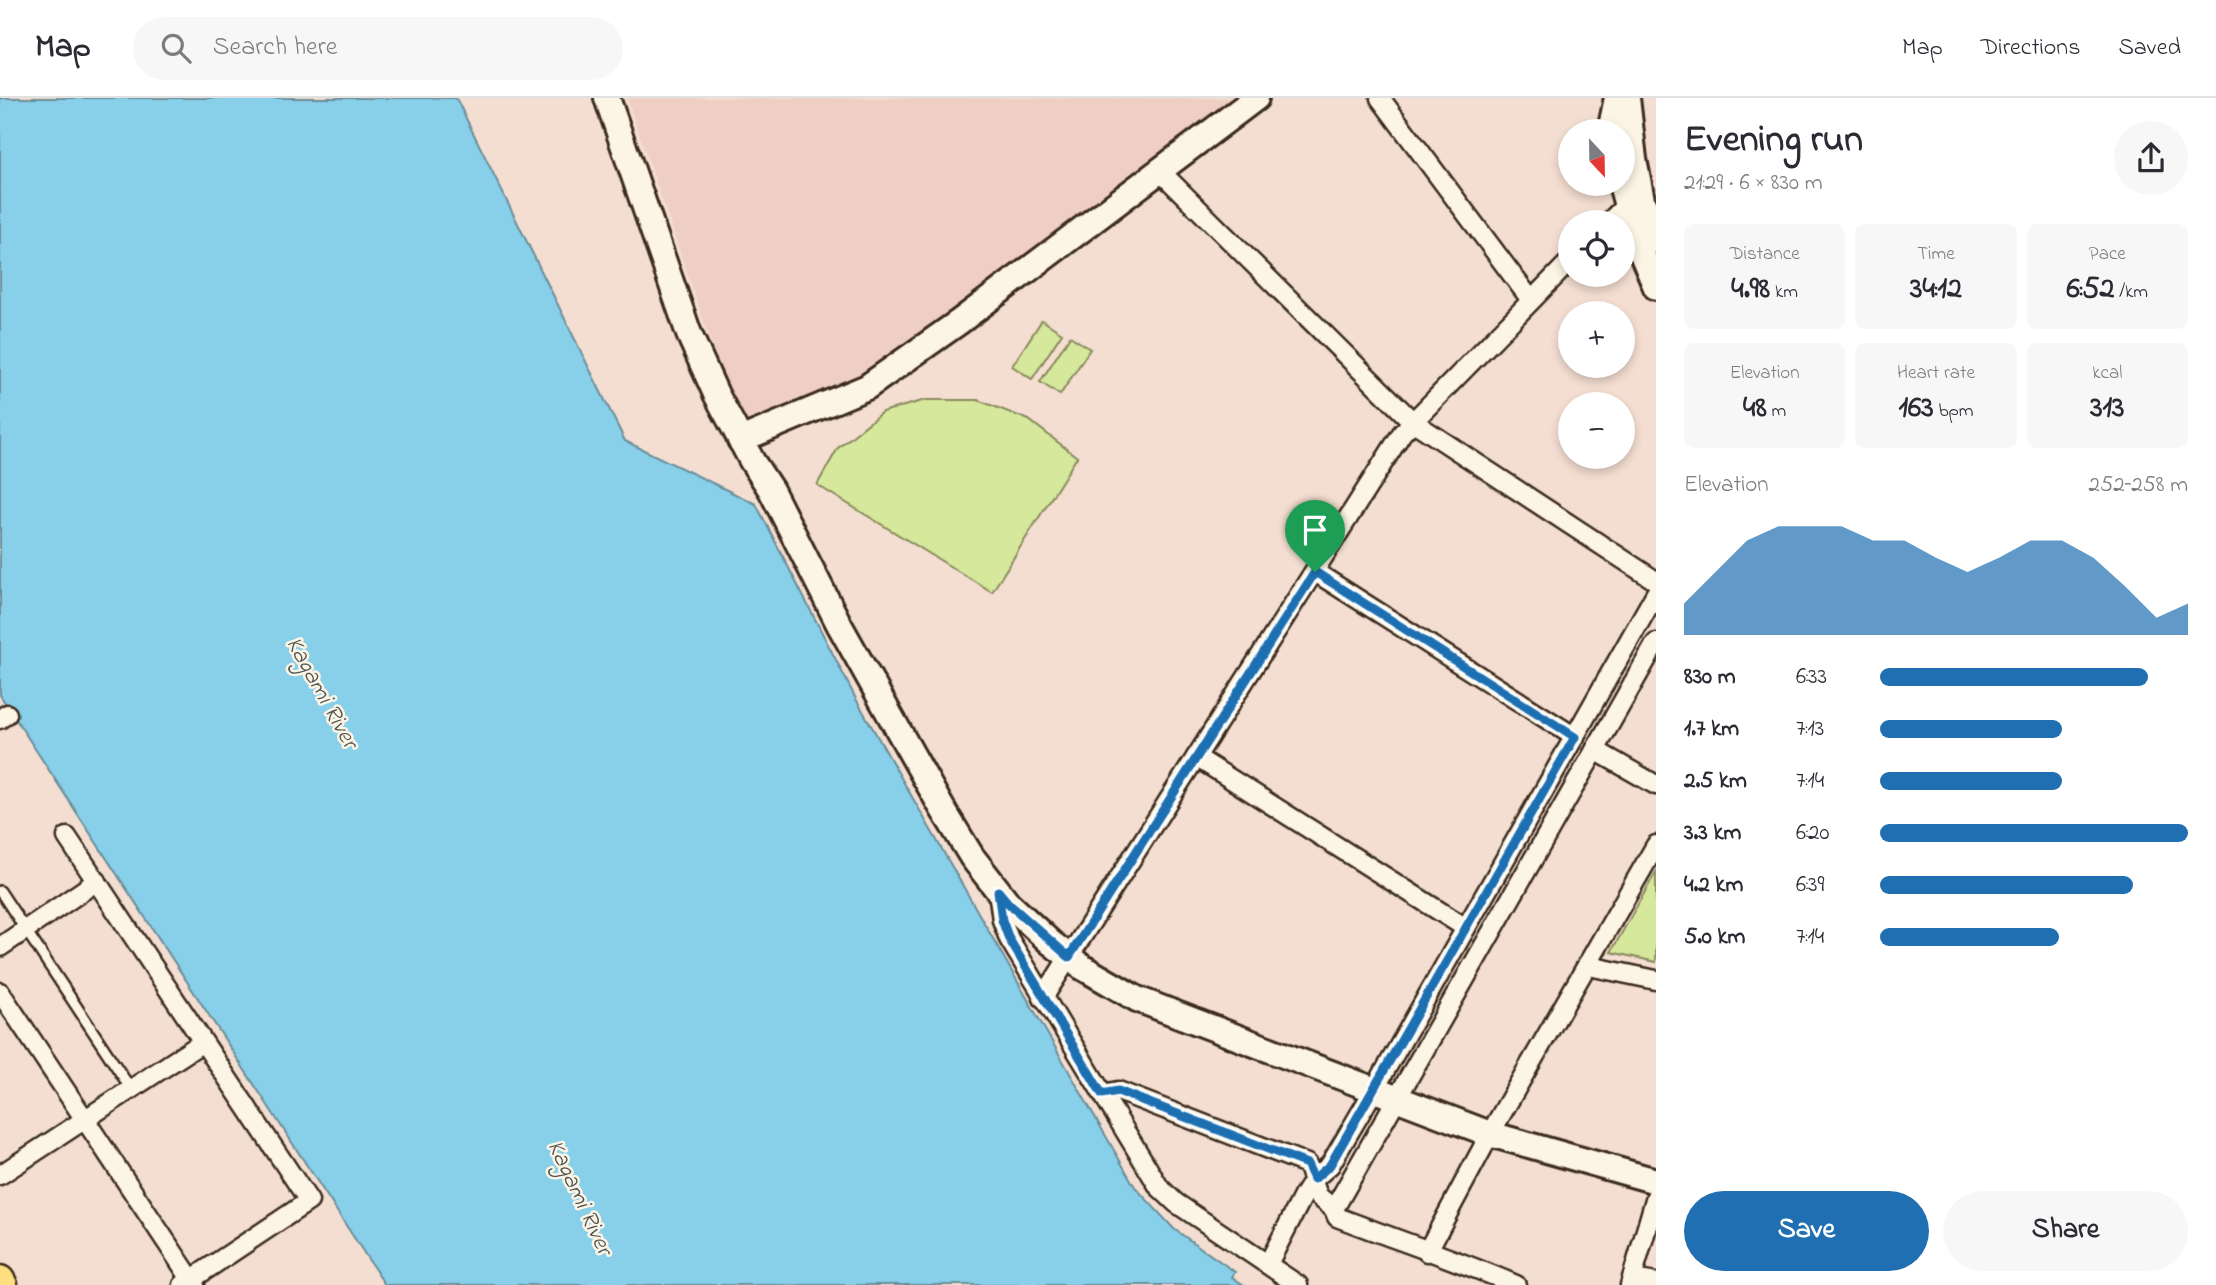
<!DOCTYPE html>
<meta charset="utf-8">
<style>
body{margin:0;font-family:"Indie Flower",sans-serif;background:#f7f7f7;color:#2b2b33;height:100vh;display:flex;flex-direction:column;font-size:26px;white-space:nowrap}
*{box-sizing:border-box;margin:0}
p{font-size:23px;color:#7c7c81}
.icon{flex:none;width:38px;height:38px;fill:none;stroke:currentColor;stroke-width:2;stroke-linecap:round;stroke-linejoin:round}
.map{position:relative;flex:1;overflow:hidden}
.side{display:flex;flex-direction:column;background:#fff;width:560px}
.side>*{flex:none}
.needle{width:46px;rotate:158deg}
.buttons{position:absolute;left:1558px;top:21px;display:grid;gap:14px}
.buttons a{display:grid;place-items:center;width:77px;height:77px;border-radius:50%;background:#fff;box-shadow:0 4px 10px #0003;font-size:35px}
.pin{position:absolute;display:grid;place-items:center;width:60px;height:60px;color:#fff;margin:-72px -30px;border-radius:50% 50% 50% 0;rotate:-45deg;box-shadow:0 0 7px #0007}
.pin .icon{rotate:45deg}
.round{display:grid;place-items:center;flex:none;width:74px;height:74px;border-radius:37px;background:#f7f7f7}
.head{display:flex;align-items:center;justify-content:space-between;height:119px;padding:0 28px}
h1{font-size:38px;font-weight:800;line-height:52px}
.metrics{display:grid;grid-template-columns:repeat(3,1fr);gap:10px;height:119px;padding:7px 28px}
.metrics div{display:grid;align-content:center;border-radius:10px;background:#f7f7f7;text-align:center}
.metrics b{font-size:30px;font-weight:800}
.metrics small{font-size:19px;font-weight:400}
.metrics p{font-size:19px}
.chart{height:196px;padding:14px 28px}
.chart p{display:flex;justify-content:space-between}
.chart svg{width:100%;height:126px;margin-top:7px;fill:#1f6fb2;opacity:.7}
.button{display:flex;gap:14px;margin-top:auto;padding:14px 28px}
.button a{flex:1;height:80px;border-radius:42px;background:#1f6fb2;color:#fff;font-size:28px;font-weight:800;line-height:80px;text-align:center}
.button a+a{background:#f7f7f7;color:#2b2b33}
ul{padding:0 28px;list-style:none;font-size:23px}
li{display:grid;grid-template-columns:112px 84px 1fr;align-items:center;height:52px}
li i{height:18px;border-radius:9px;background:#1f6fb2}
header{display:flex;align-items:center;gap:42px;box-sizing:border-box;height:98px;padding:0 35px;background:#fff;border-bottom:2px solid #e1e1e2}
header strong{font-size:33px}
nav{display:flex;gap:38px;margin-inline-start:auto;font-size:24px}
.search{width:490px;height:63px;background:#f7f7f7;display:flex;align-items:center;gap:18px;box-sizing:border-box;padding:0 24px;border-radius:38px;color:#7c7c81;font-size:26px}
main{display:flex;flex:1;min-height:0}
.map>svg:first-child{display:block}
</style>
<header>
<strong>Map</strong>
<div class="search"><svg class="icon" aria-label="search" viewBox="0 0 24 24"><circle cx="10" cy="10" r="6"/><path d="M15 15l6 6"/></svg>Search here</div>
<nav><a>Map</a><a>Directions</a><a>Saved</a></nav>
</header>
<main>
<div class="map">
<svg width="1656" height="1187" viewBox="0 0 1656 1187">
<rect width="100%" height="100%" fill="#f4ded1"/>
<filter id="ink" filterUnits="userSpaceOnUse"><feTurbulence type="fractalNoise" baseFrequency=".0143" numOctaves="2"/><feDisplacementMap in="SourceGraphic" scale="14" xChannelSelector="R" yChannelSelector="G"/><feConvolveMatrix kernelMatrix="1 2 1 2 8 2 1 2 1" color-interpolation-filters="sRGB"/></filter>
<g filter="url(#ink)">
<polygon fill="#efcec3" points="627,0 1245,0 867,279 754,328 746,324 726,288"/>
<g fill="#d5e89c" stroke="#88895d" stroke-width="2">
<polygon points="1042,222 1062,235 1032,281 1012,268"/>
<polygon points="1070,238 1090,251 1060,297 1040,284"/>
<polygon points="926,302 978,302 1029,322 1077,359 992,494 817,387 838,350 882,314"/>
<polygon points="1656,774 1656,864 1611,854"/>
</g>
<polygon fill="#88cfea" stroke="#698d98" stroke-width="2" points="0,0 456,0 625,343 756,406 856,601 1135,1089 1174,1131 1235,1174 1232,1179 1244,1187 385,1187 0,597"/>
<g fill="none" stroke-linecap="round" stroke-linejoin="round">
<polyline stroke="#698d98" stroke-width="4.5" points="1409,996 1419,979"/>
<defs>
<polyline id="lane" points="0,793 131,991"/>
<g id="street">
<polyline points="1380,0 1531,202"/>
<polyline points="1159,72 1412,323 1656,483"/>
<polyline points="1609,124 1625,108 1637,104"/>
<polyline points="1315,474 1575,639"/>
<polyline points="0,621 7,616"/>
<polyline points="1595,652 1656,687"/>
<polyline points="1196,659 1466,830"/>
<polyline points="67,739 309,1103 183,1187"/>
<polyline points="998,793 1002,822 1009,841 1159,1089 1176,1105 1298,1187"/>
<polyline points="0,849 97,783"/>
<polyline points="1589,868 1656,882"/>
<polyline points="0,894 195,1187"/>
<polyline points="1043,900 1402,335 1570,163"/>
<path d="M1103 996 1118 993 1307 1066 1318 1098 1334 1111 1337 1119C1397 1142 1458 1162 1516 1187"/>
<polyline points="0,1077 203,944"/>
<polyline points="1334,1111 1656,545"/>
<polyline points="1427,1154 1490,1036 1656,747"/>
<polyline points="1268,1166 1303,1098 1314,1081 1330,1067 1374,992 1656,495"/>
<polyline points="1632,1181 1656,1185"/>
<polyline points="1630,1187 1656,1098"/>
</g>
<g id="secondary">
<polyline points="607,0 689,236 716,296 752,363 771,392 840,528 942,710 972,759 1008,805 1050,844 1082,869 1137,901 1490,1036 1656,1083"/>
<polyline points="1627,0 1634,61 1642,102 1656,142"/>
<polyline points="1613,33 1612,24 1617,0"/>
<polyline points="1621,86 1637,144 1656,189"/>
<polyline points="740,342 867,289 959,224 1256,0"/>
</g>
<polyline id="primary" points="0,1182 3,1187"/>
</defs>
<use href="#lane" stroke="#3b2a1e" stroke-width="14"/>
<use href="#street" stroke="#3b2a1e" stroke-width="23"/>
<use href="#secondary" stroke="#3b2a1e" stroke-width="30"/>
<use href="#primary" stroke="#3b2a1e" stroke-width="33"/>
<use href="#lane" stroke="#fcf5e5" stroke-width="9"/>
<use href="#street" stroke="#fcf5e5" stroke-width="18"/>
<use href="#secondary" stroke="#fcf5e5" stroke-width="24"/>
<use href="#primary" stroke="#fedf80" stroke-width="28"/>
</g>
</g>
<g fill="none" stroke-linecap="round" stroke-linejoin="round" filter="url(#ink)">
<defs>
<polygon id="route" points="1315,474 1575,639 1330,1067 1314,1081 1307,1066 1118,993 1102,996 1009,841 1002,822 998,793 1008,805 1069,859"/>
</defs>
<use href="#route" stroke="#fff" stroke-width="14"/>
<use href="#route" stroke="#1f6fb2" stroke-width="9"/>
</g>
<g text-anchor="middle" stroke-width="5" stroke-linejoin="round" paint-order="stroke">
<g font-size="24" font-style="italic" fill="#4e5351" stroke="#fcf5e5">
<text transform="translate(323 594) rotate(61)" y="8">Kagami River</text>
<text transform="translate(581 1099) rotate(65)" y="8">Kagami River</text>
</g>
</g>
</svg>
<div class="buttons">
<a><svg class="needle" viewBox="-14 -14 28 28"><path d="M0-13l5 13h-10z" fill="#e53935"/><path d="M0 13l5-13h-10z" fill="#7c7c81"/></svg></a>
<a><svg class="icon" aria-label="locate" viewBox="0 0 24 24"><circle cx="12" cy="12" r="6"/><path d="M12 2v4M12 18v4M2 12h4M18 12h4"/></svg></a>
<a>+</a>
<a>−</a>
</div>
<div class="pin" style="left:1315px;top:474px;background:#1e9e55"><svg class="icon" aria-label="arrive" viewBox="0 0 24 24"><path d="M6 21V4h12l-3 4 3 4H6"/></svg></div>
</div>
<section class="side">
<div class="head"><div><h1>Evening run</h1><p>21:29 · 6 × 830 m</p></div><a class="round"><svg class="icon" aria-label="share" viewBox="0 0 24 24"><path d="M12 15V3M7 8l5-5 5 5M5 13v7h14v-7"/></svg></a></div>
<div class="metrics">
<div><p>Distance</p><b>4.98<small> km</small></b></div>
<div><p>Time</p><b>34:12</b></div>
<div><p>Pace</p><b>6:52<small> /km</small></b></div>
</div>
<div class="metrics">
<div><p>Elevation</p><b>48<small> m</small></b></div>
<div><p>Heart rate</p><b>163<small> bpm</small></b></div>
<div><p>kcal</p><b>313</b></div>
</div>
<div class="chart"><p><span>Elevation</span>252–258 m</p>
<svg viewBox="0 0 160 44" preserveAspectRatio="none"><path d="M0 44V33L10 22L20 11L30 6L40 6L50 6L60 11L70 11L80 17L90 22L100 17L110 11L120 11L130 17L140 27L150 38L160 33V44z"/></svg>
</div>
<ul>
<li><b>830 m</b>6:33<i style="width:87%"></i></li>
<li><b>1.7 km</b>7:13<i style="width:59%"></i></li>
<li><b>2.5 km</b>7:14<i style="width:59%"></i></li>
<li><b>3.3 km</b>6:20<i style="width:100%"></i></li>
<li><b>4.2 km</b>6:39<i style="width:82%"></i></li>
<li><b>5.0 km</b>7:14<i style="width:58%"></i></li>
</ul>
<div class="button"><a>Save</a><a>Share</a></div>
</section>
</main>
